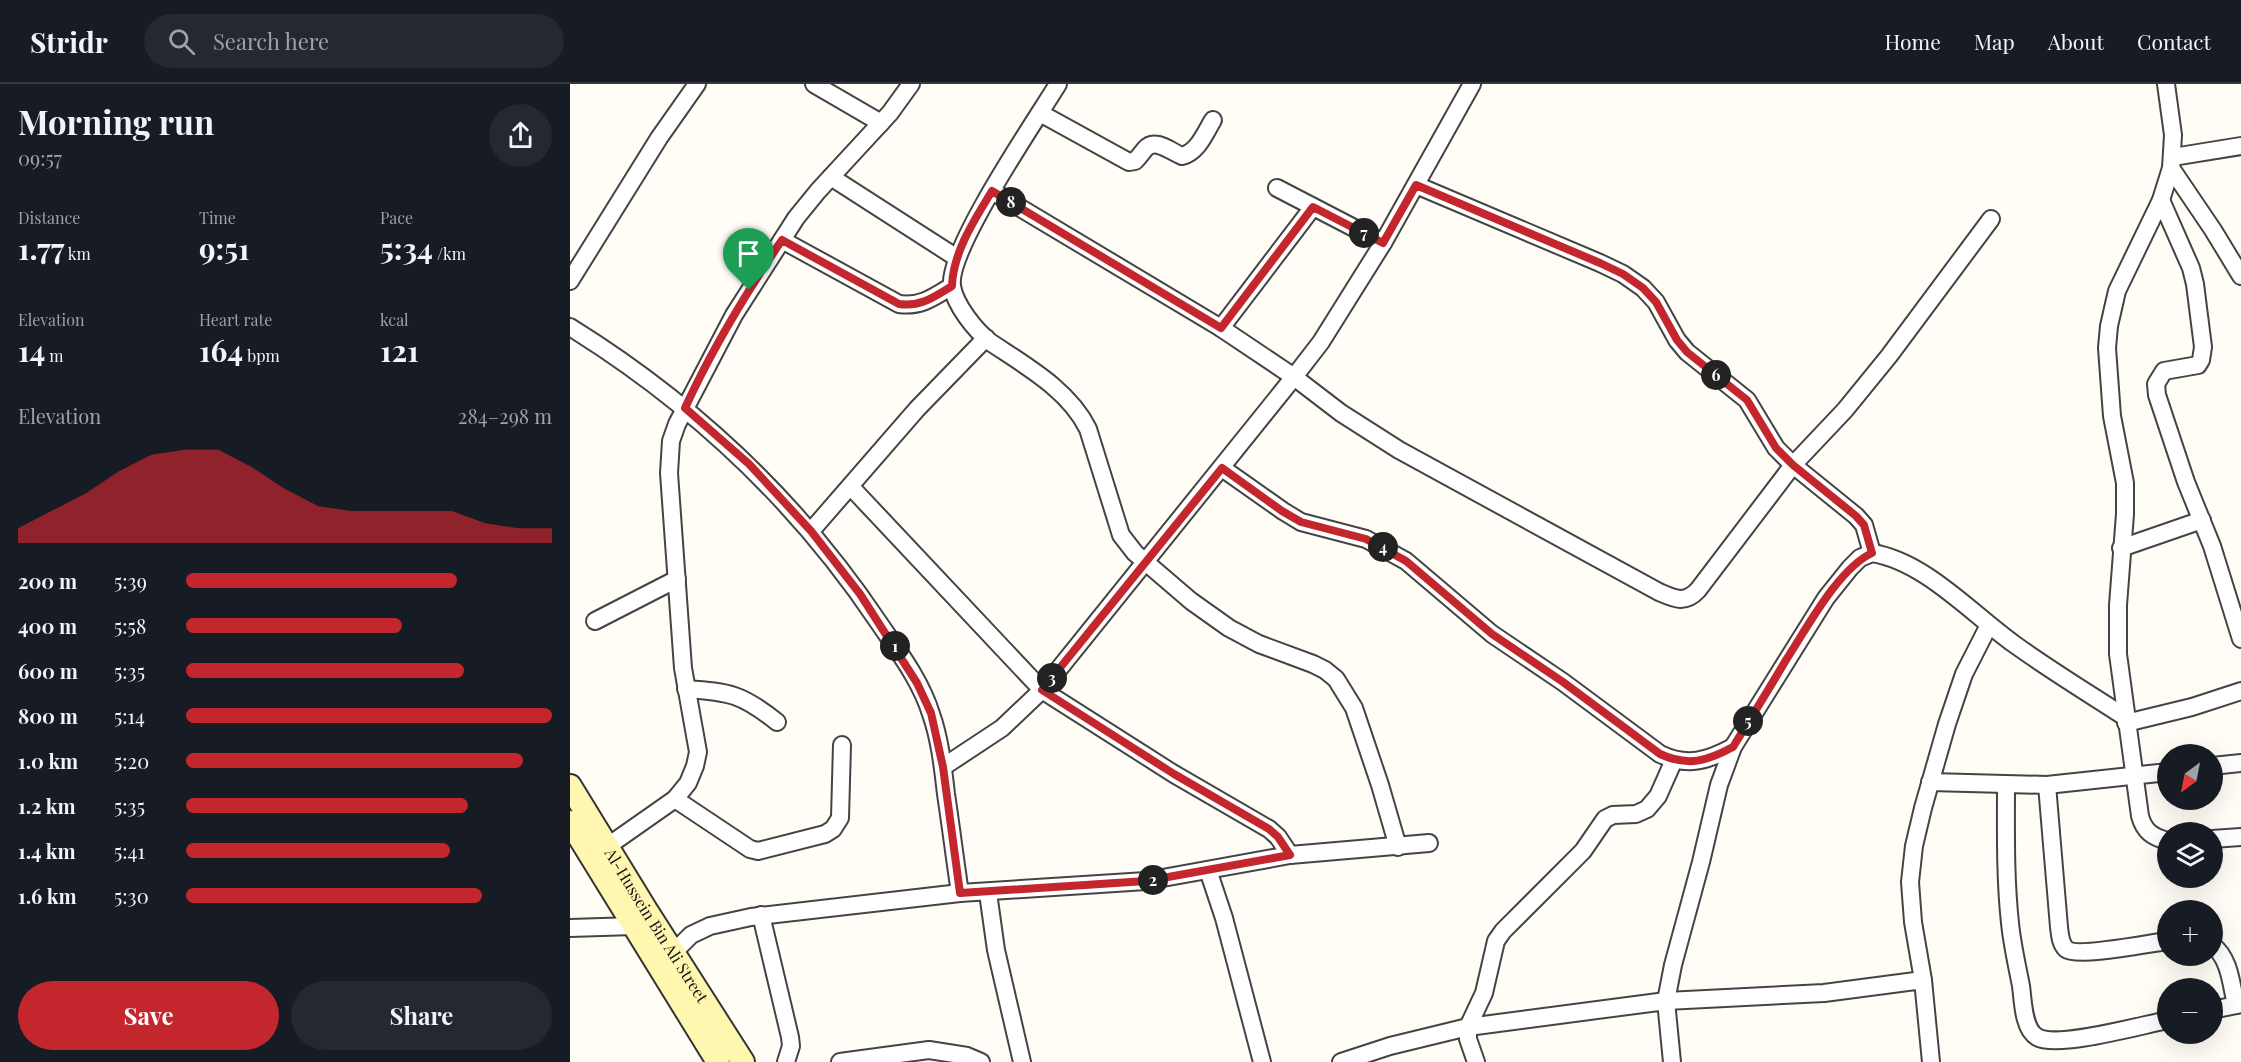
<!DOCTYPE html>
<meta charset="utf-8">
<style>
body{margin:0;font-family:"Playfair Display",serif;background:#242831;color:#f1f3f6;height:100vh;display:flex;flex-direction:column;font-size:22px;white-space:nowrap}
*{box-sizing:border-box;margin:0}
p{font-size:20px;color:#9ea1a6}
.icon{flex:none;width:33px;height:33px;fill:none;stroke:currentColor;stroke-width:2;stroke-linecap:round;stroke-linejoin:round}
.map{position:relative;flex:1;overflow:hidden}
.drawer{display:flex;flex-direction:column;background:#171b24;width:570px}
.drawer>*{flex:none}
.needle{width:39px;rotate:212deg}
.fabs{position:absolute;left:1587px;top:660px;display:grid;gap:12px}
.fabs a{display:grid;place-items:center;width:66px;height:66px;border-radius:50%;background:#171b24;box-shadow:0 6px 24px #0002;font-size:30px}
.pin{position:absolute;display:grid;place-items:center;width:51px;height:51px;color:#fff;margin:-62px -26px;border-radius:50% 50% 50% 0;rotate:-45deg;box-shadow:0 0 6px #0007}
.pin .icon{rotate:45deg}
.km{position:absolute;width:30px;height:30px;margin:-15px;border-radius:50%;background:#222;color:#fff;font-size:16px;line-height:30px;text-align:center}
.round{display:grid;place-items:center;flex:none;width:63px;height:63px;border-radius:32px;background:#242831}
.head{display:flex;align-items:center;justify-content:space-between;height:102px;padding:0 18px}
h1{font-size:33px;font-weight:700;line-height:45px}
.metrics{display:grid;grid-template-columns:repeat(3,1fr);gap:9px;height:102px;padding:6px 18px}
.metrics div{display:grid;align-content:center}
.metrics b{font-size:30px;font-weight:700}
.metrics small{font-size:16px;font-weight:400}
.metrics p{font-size:16px}
.chart{height:168px;padding:12px 18px}
.chart p{display:flex;justify-content:space-between}
.chart svg{width:100%;height:108px;margin-top:6px;fill:#c4262e;opacity:.7}
.cta{display:flex;gap:12px;margin-top:auto;padding:12px 18px}
.cta a{flex:1;height:69px;border-radius:36px;background:#c4262e;color:#fff;font-size:24px;font-weight:700;line-height:69px;text-align:center}
.cta a+a{background:#242831;color:#f1f3f6}
ul{padding:0 18px;list-style:none;font-size:20px}
li{display:grid;grid-template-columns:96px 72px 1fr;align-items:center;height:45px}
li i{height:15px;border-radius:8px;background:#c4262e}
header{display:flex;align-items:center;gap:36px;box-sizing:border-box;height:84px;padding:0 30px;background:#171b24;border-bottom:2px solid #363941}
header strong{font-size:28px}
nav{display:flex;gap:33px;margin-inline-start:auto;font-size:21px}
.search{width:420px;height:54px;background:#242831;display:flex;align-items:center;gap:15px;box-sizing:border-box;padding:0 21px;border-radius:33px;color:#9ea1a6;font-size:22px}
main{display:flex;flex:1;min-height:0}
.map>svg:first-child{display:block}
</style>
<header>
<strong>Stridr</strong>
<div class="search"><svg class="icon" aria-label="search" viewBox="0 0 24 24"><circle cx="10" cy="10" r="6"/><path d="M15 15l6 6"/></svg>Search here</div>
<nav><a>Home</a><a>Map</a><a>About</a><a>Contact</a></nav>
</header>
<main>
<section class="drawer">
<div class="head"><div><h1>Morning run</h1><p>09:57</p></div><a class="round"><svg class="icon" aria-label="share" viewBox="0 0 24 24"><path d="M12 15V3M7 8l5-5 5 5M5 13v7h14v-7"/></svg></a></div>
<div class="metrics">
<div><p>Distance</p><b>1.77<small> km</small></b></div>
<div><p>Time</p><b>9:51</b></div>
<div><p>Pace</p><b>5:34<small> /km</small></b></div>
</div>
<div class="metrics">
<div><p>Elevation</p><b>14<small> m</small></b></div>
<div><p>Heart rate</p><b>164<small> bpm</small></b></div>
<div><p>kcal</p><b>121</b></div>
</div>
<div class="chart"><p><span>Elevation</span>284–298 m</p>
<svg viewBox="0 0 160 44" preserveAspectRatio="none"><path d="M0 44V38L10 31L20 24L30 15L40 8L50 6L60 6L70 13L80 22L90 29L100 31L110 31L120 31L130 31L140 36L150 38L160 38V44z"/></svg>
</div>
<ul>
<li><b>200 m</b>5:39<i style="width:74%"></i></li>
<li><b>400 m</b>5:58<i style="width:59%"></i></li>
<li><b>600 m</b>5:35<i style="width:76%"></i></li>
<li><b>800 m</b>5:14<i style="width:100%"></i></li>
<li><b>1.0 km</b>5:20<i style="width:92%"></i></li>
<li><b>1.2 km</b>5:35<i style="width:77%"></i></li>
<li><b>1.4 km</b>5:41<i style="width:72%"></i></li>
<li><b>1.6 km</b>5:30<i style="width:81%"></i></li>
</ul>
<div class="cta"><a>Save</a><a>Share</a></div>
</section>
<div class="map">
<svg width="1671" height="978" viewBox="0 0 1671 978">
<rect width="100%" height="100%" fill="#fffdf5"/>
<g fill="none" stroke-linecap="round" stroke-linejoin="round">
<defs>
<g id="street">
<polyline points="244,0 311,39"/>
<path d="M488 0C466 36 377 166 382 202 385 221 405 246 420 258 456 282 499 306 518 345L551 451 565 469 621 517 659 544 689 560 743 580 755 586 766 595 784 624 810 701 828 763"/>
<path d="M1596 0 1603 51 1601 84 1591 116 1547 207 1539 242 1537 264 1542 332 1555 399V430L1548 521V570L1570 732C1574 747 1582 753 1598 757"/>
<path d="M470 29 559 78 565 77C569 73 571 70 575 65 585 53 601 68 612 72 628 68 635 49 643 36"/>
<polyline points="1603,73 1671,62"/>
<polyline points="1601,84 1643,146 1671,192"/>
<polyline points="261,93 387,174"/>
<polyline points="846,101 1030,179 1053,190 1073,204 1086,218 1107,256 1117,268 1177,316 1206,364 1223,381 1286,432 1294,441 1302,469"/>
<polyline points="707,104 813,159"/>
<path d="M422 107 651 244 724 293 771 329 829 366 1089 508C1105 515 1115 520 1128 506L1223 381 1275 326 1319 272 1421 135"/>
<polyline points="1591,116 1621,184 1625,200 1633,263 1631,276 1628,281 1594,287 1586,300 1587,311 1616,398 1642,462 1671,555"/>
<path d="M212 156 329 220C351 223 364 213 382 202"/>
<polyline points="0,197 89,54 127,0"/>
<path d="M0 243C124 320 228 418 309 539 328 567 351 597 361 630 370 655 373 684 376 710 381 743 385 776 390 809"/>
<polyline points="651,244 743,123"/>
<path d="M652 384 713 427 731 438 796 455 836 477 922 550 993 598 1090 670C1117 683 1137 677 1163 663"/>
<polyline points="281,403 472,606 604,690 699,745 708,753 720,771"/>
<polyline points="241,447 347,325 416,254"/>
<polyline points="1551,464 1632,436"/>
<polyline points="25,537 107,495"/>
<path d="M116 605C160 608 172 610 207 638"/>
<polyline points="1556,639 1622,623 1671,607"/>
<polyline points="1642,682 1671,679"/>
<polyline points="373,683 432,644 472,606 724,293 751,258 813,159 902,0"/>
<polyline points="1360,698 1477,701 1598,688"/>
<path d="M1436 701C1436 747 1435 793 1440 839 1442 860 1447 881 1451 902 1453 916 1453 945 1467 953 1487 965 1572 941 1598 936"/>
<path d="M1477 701 1489 843C1490 850 1490 859 1496 865 1507 874 1580 859 1598 857"/>
<polyline points="105,715 180,765 188,767 255,750 263,745 270,734 272,661"/>
<polyline points="1642,755 1671,753"/>
<polyline points="38,762 105,715 118,699 125,682 128,668 113,584 99,389 101,357 107,340 164,231 226,134 248,107 320,29 341,0"/>
<polyline points="638,786 654,834 692,978"/>
<polyline points="418,809 426,866 452,978"/>
<polyline points="191,831 220,953 221,962 216,978"/>
<polyline points="0,844 64,842"/>
<path d="M1642 861C1660 874 1661 900 1666 921"/>
<polyline points="104,868 121,851 140,842 181,833 390,809 576,797 720,771 859,759"/>
<polyline points="1353,896 1343,838 1340,798 1344,762 1353,724 1377,640 1394,590 1419,541"/>
<polyline points="1642,926 1671,920"/>
<polyline points="270,978 359,966 397,972 411,978"/>
<polyline points="771,978 820,962 898,943 1096,917 1102,978"/>
<polyline points="906,978 898,955 898,943 914,909 926,857 933,847 1013,767 1035,735 1043,731 1066,730 1077,725 1088,712 1104,676"/>
<path d="M1361 978 1353 896 1254 909 1096 917 1103 881 1131 778 1149 701 1163 663 1256 514 1280 484 1290 474 1302 469C1354 477 1401 529 1444 560 1480 586 1518 609 1555 633"/>
</g>
<g id="secondary">
<path id="s1" d="M0 702 76 826 173 978"/>
<polyline points="0,738 148,978"/>
</g>
</defs>
<use href="#street" stroke="#444" stroke-width="20"/>
<use href="#secondary" stroke="#333" stroke-width="26"/>
<use href="#street" stroke="#fff" stroke-width="16"/>
<use href="#secondary" stroke="#fff6b0" stroke-width="22"/>
</g>
<g fill="none" stroke-linecap="round" stroke-linejoin="round">
<defs>
<path id="route" d="M846 101 1030 179 1053 190 1073 204 1086 218 1107 256 1117 268 1177 316 1206 364 1223 381 1286 432 1294 441 1302 469C1268 485 1237 544 1216 576 1199 605 1181 634 1163 663 1137 677 1118 683 1090 670L993 598 922 550 836 477 796 455 731 438 712 427 652 384 472 606 604 690 699 745 708 753 720 771 576 797 390 809 373 683 361 629 347 599 290 510 241 447 179 380 115 324C142 265 176 209 212 156L329 220C351 223 364 213 382 202 383 168 405 135 422 107L651 244 743 123 813 159Z"/>
</defs>
<use href="#route" stroke="#fff" stroke-width="12"/>
<use href="#route" stroke="#c4262e" stroke-width="8"/>
</g>
<g text-anchor="middle" stroke-width="6" stroke-linejoin="round" paint-order="stroke">
<g font-size="16" fill="#111" stroke="#fff">
<text dy="6" stroke="none"><textPath href="#s1" startOffset="164">Al-Hussein Bin Ali Street</textPath></text>
</g>
</g>
</svg>
<div class="fabs">
<a><svg class="needle" viewBox="-14 -14 28 28"><path d="M0-13l5 13h-10z" fill="#e53935"/><path d="M0 13l5-13h-10z" fill="#9ea1a6"/></svg></a>
<a><svg class="icon" aria-label="layers" viewBox="0 0 24 24"><path d="M12 4l9 5-9 5-9-5zM3 14l9 5 9-5"/></svg></a>
<a>+</a>
<a>−</a>
</div>
<div class="pin" style="left:179px;top:206px;background:#1e9e55"><svg class="icon" aria-label="arrive" viewBox="0 0 24 24"><path d="M6 21V4h12l-3 4 3 4H6"/></svg></div>
<b class="km" style="left:325px;top:562px">1</b>
<b class="km" style="left:583px;top:796px">2</b>
<b class="km" style="left:482px;top:594px">3</b>
<b class="km" style="left:813px;top:463px">4</b>
<b class="km" style="left:1178px;top:637px">5</b>
<b class="km" style="left:1146px;top:291px">6</b>
<b class="km" style="left:794px;top:149px">7</b>
<b class="km" style="left:441px;top:118px">8</b>
</div>
</main>
